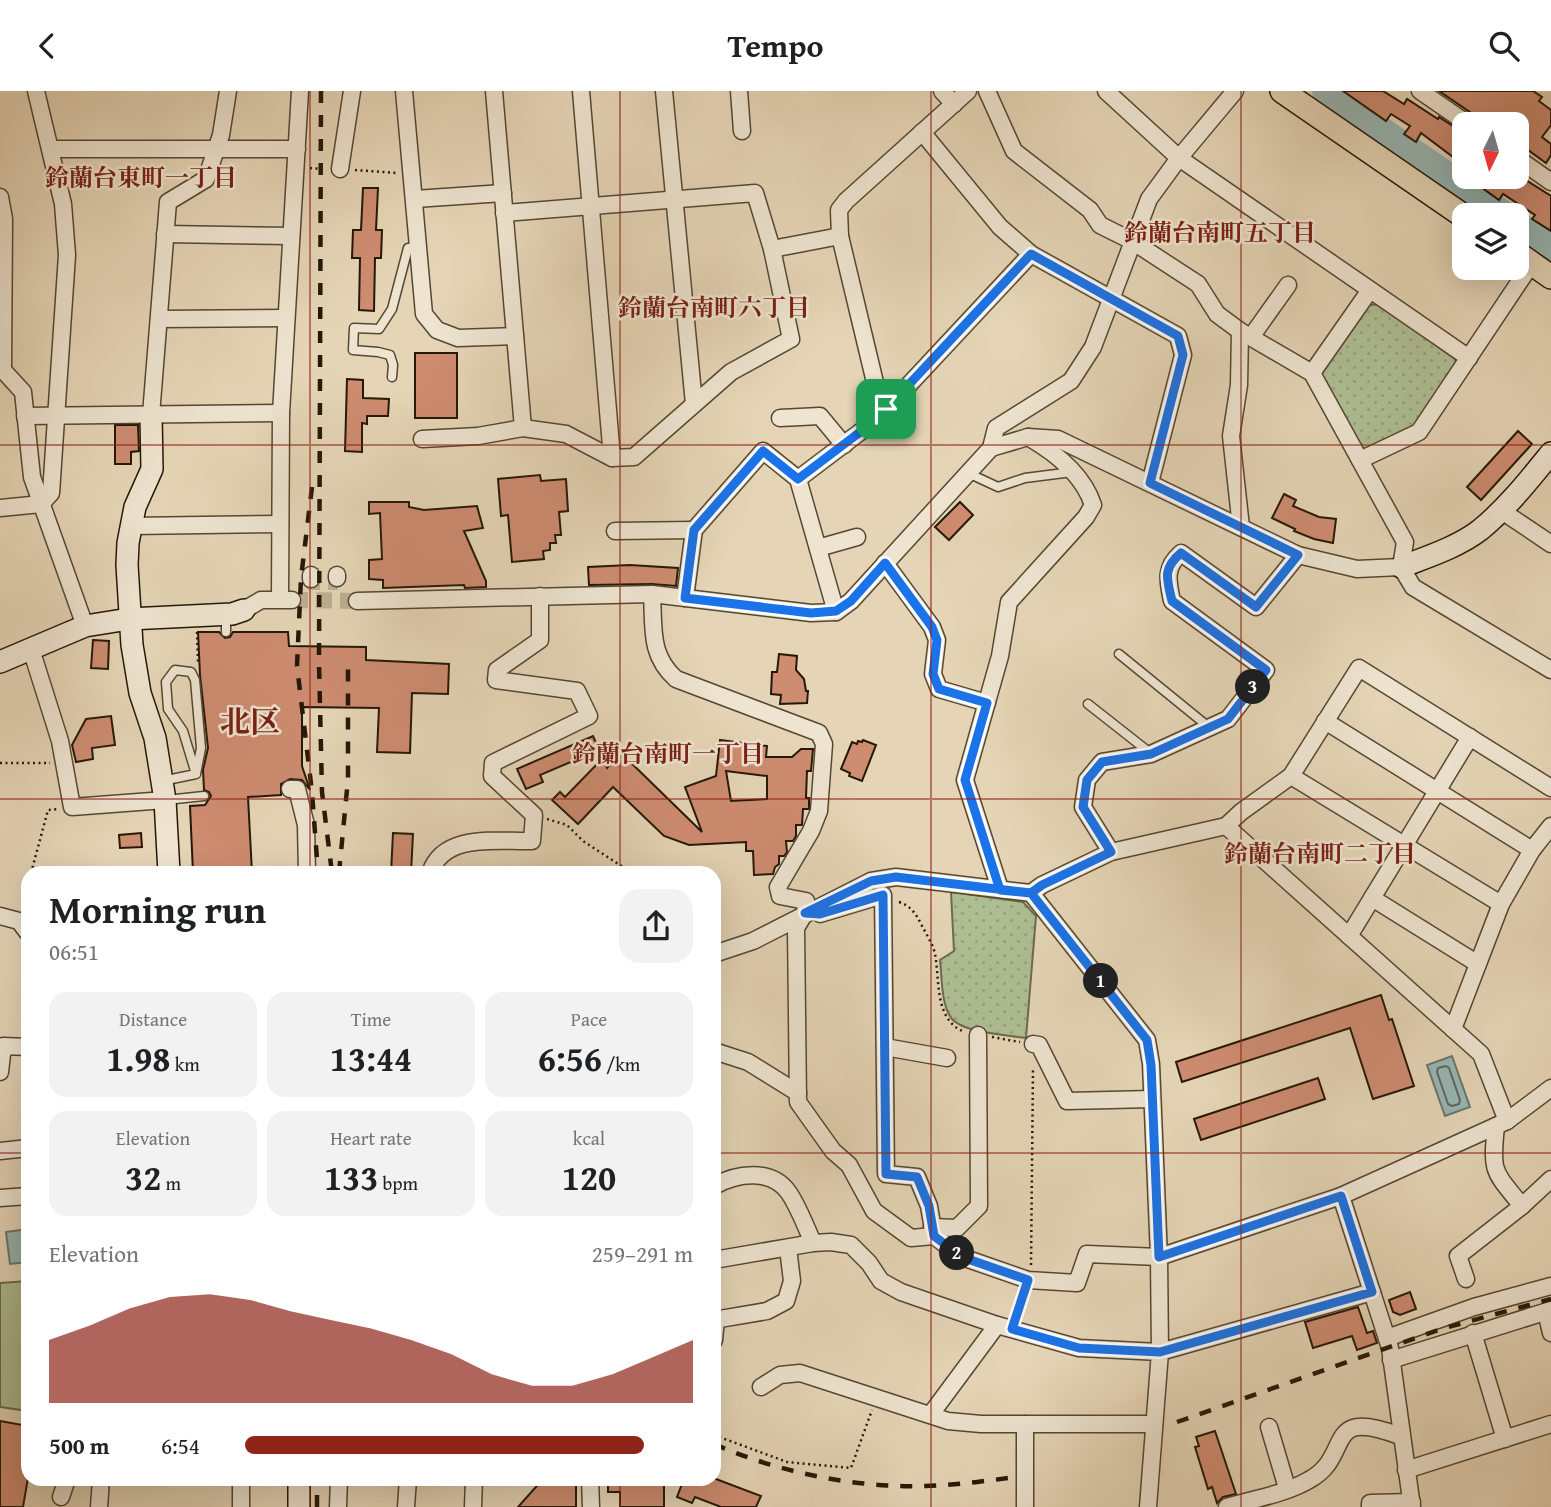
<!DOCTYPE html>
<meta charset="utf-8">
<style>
body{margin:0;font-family:"Gentium Book Plus","Noto Serif JP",serif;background:#f2f2f2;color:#202124;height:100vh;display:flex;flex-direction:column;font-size:26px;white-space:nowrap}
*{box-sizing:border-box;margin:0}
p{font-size:23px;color:#757577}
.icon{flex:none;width:38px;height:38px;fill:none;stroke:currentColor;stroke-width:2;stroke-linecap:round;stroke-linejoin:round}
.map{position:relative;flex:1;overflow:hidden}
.drawer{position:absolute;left:21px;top:775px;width:700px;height:620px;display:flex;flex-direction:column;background:#fff;border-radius:21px;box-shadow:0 7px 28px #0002}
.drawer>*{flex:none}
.needle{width:46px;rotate:185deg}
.fabs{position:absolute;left:1452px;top:21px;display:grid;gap:14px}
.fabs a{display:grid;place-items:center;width:77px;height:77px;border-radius:14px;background:#fff;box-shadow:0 7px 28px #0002;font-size:35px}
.pin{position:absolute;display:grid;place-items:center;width:60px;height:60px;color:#fff;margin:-30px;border-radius:14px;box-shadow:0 4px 10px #0006}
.km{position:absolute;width:35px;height:35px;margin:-18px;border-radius:50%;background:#222;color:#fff;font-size:19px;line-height:35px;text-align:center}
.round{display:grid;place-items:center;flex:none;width:74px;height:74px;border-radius:21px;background:#f2f2f2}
.overview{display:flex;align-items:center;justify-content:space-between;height:119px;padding:0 28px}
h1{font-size:38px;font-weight:700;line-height:52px}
.stats{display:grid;grid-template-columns:repeat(3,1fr);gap:10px;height:119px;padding:7px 28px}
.stats div{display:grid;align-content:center;border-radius:18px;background:#f2f2f2;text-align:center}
.stats b{font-size:35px;font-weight:700}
.stats small{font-size:19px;font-weight:400}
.stats p{font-size:19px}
.chart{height:196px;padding:14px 28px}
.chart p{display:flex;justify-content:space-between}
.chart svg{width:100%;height:126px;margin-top:7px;fill:#8f2418;opacity:.7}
ul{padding:0 28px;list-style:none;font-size:23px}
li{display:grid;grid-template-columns:112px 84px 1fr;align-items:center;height:52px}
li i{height:18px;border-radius:9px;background:#8f2418}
header{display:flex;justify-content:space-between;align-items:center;height:91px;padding:0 28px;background:#fff;font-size:32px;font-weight:700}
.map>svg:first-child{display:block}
</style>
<header><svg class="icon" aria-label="back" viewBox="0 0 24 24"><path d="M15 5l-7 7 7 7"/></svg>Tempo<svg class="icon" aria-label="search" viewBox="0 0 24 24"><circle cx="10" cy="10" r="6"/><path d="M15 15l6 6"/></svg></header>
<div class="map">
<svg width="1551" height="1416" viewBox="0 0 1551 1416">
<defs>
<pattern id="park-dots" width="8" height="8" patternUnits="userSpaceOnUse" patternTransform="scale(1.75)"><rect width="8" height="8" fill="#aebe93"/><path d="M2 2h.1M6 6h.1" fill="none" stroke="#96a37d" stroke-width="1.8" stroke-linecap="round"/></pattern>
</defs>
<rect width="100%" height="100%" fill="#e5d5b6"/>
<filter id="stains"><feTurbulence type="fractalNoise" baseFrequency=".00286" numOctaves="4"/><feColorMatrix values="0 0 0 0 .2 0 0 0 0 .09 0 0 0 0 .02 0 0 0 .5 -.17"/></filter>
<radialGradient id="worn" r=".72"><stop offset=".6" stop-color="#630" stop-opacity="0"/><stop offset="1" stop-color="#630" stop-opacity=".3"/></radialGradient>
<polygon fill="#aebe93" stroke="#6a6b4d" stroke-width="2" points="28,1190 28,1320 0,1316 0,1192"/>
<g fill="url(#park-dots)" stroke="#6a6b4d" stroke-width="2">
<polygon points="1379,213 1455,268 1457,276 1411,339 1371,358 1361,357 1322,288 1322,278 1363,215"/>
<path d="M951 801 1023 811 1036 825 1026 947C1008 944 964 942 952 928 941 915 942 886 940 869L954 860Z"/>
</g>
<g fill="#98b7b5" stroke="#6a776f" stroke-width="2">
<polygon points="1452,965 1470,1016 1445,1025 1427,974"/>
<polygon points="28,1138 28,1171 10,1173 6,1141"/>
</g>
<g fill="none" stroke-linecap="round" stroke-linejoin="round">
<polygon stroke="#5e685e" stroke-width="2" points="1446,975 1449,977 1460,1009 1459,1013 1452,1015 1448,1013 1437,981 1438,977"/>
<g stroke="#98b7b5" stroke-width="26">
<polyline points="1325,0 1506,124"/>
<polyline points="1517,132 1551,156"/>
</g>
</g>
<g fill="#ce8c71" stroke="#251807" stroke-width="2" fill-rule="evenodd">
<polygon points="1343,0 1383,0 1404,13 1407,8 1438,28 1439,26 1465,43 1465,75 1421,42 1416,51 1404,43 1410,35 1391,23 1386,30"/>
<polygon points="1439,0 1533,0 1542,6 1539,10 1551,19 1551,34 1542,46 1551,53 1551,64 1546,72 1524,56 1523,58 1517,57 1517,33 1478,33 1474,24"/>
<polygon points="1467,86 1521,86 1551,105 1551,140 1532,128 1535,124 1503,103 1499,109"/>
<polygon points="363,97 378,97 376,139 382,139 381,167 375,167 374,220 359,219 360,167 352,167 353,139 361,139"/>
<rect x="415" y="262" width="42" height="65"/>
<polygon points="347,288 363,289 363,307 389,308 388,325 367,325 367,333 362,332 362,361 345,360"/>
<polygon points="115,334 138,334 139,360 131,361 131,373 115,373"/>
<polygon points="1518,340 1532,353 1481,409 1467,396"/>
<polygon points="540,384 541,390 566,388 568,420 559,421 561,444 555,444 556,452 550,452 550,459 543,460 544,468 512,471 508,424 501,425 498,388"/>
<polygon points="1284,403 1296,409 1293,415 1319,426 1336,428 1333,452 1314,448 1294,440 1295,438 1272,427"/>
<polygon points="369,411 409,411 409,416 424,419 477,415 483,437 464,440 486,490 486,496 465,497 464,494 383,497 383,489 369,488 369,469 382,468 380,422 369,423"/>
<polygon points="960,411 973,424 949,449 935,436"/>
<polygon points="630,474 678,477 676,495 652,493 589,494 588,476"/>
<polygon points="198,541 219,541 225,547 230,546 233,541 288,541 289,555 366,556 366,569 449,573 448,603 412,602 410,662 377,661 379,617 302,616 302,675 310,699 302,689 290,688 281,693 281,704 248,706 252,782 193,782 190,715 205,714 211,705 209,701 204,699 203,679 208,657 200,584"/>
<polygon points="93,549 109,550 108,578 91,577"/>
<polygon points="779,563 797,565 796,579 804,588 806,600 808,600 807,612 780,613 781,604 771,603 772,581 777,581"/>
<polygon points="111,625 115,654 92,657 93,668 76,671 72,654 86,628"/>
<polygon points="593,645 599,659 540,684 543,691 526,698 517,678"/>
<path d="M720 649 767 655 766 666H792L801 658H813L811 680H807L806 707H809V718H803L802 734H796V745L793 750H786L787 761 784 765H779V773L775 776 773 783 754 784 753 760H746V751L689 754 664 745 613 696 578 733 552 709 560 701 565 706 603 667 607 677 621 662 702 741 685 696 716 685ZM726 680 767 685V708L731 710Z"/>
<polygon points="863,649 876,654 862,690 849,685 850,682 841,678 852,651 857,653 858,650 862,651"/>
<polygon points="141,742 142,756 120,757 119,744"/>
<polygon points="393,742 413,743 411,782 391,782"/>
<polygon points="1381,904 1389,929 1392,928 1414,995 1373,1008 1350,937 1182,991 1176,971"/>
<polygon points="1318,987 1325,1008 1201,1049 1194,1028"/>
<polygon points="1410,1201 1416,1218 1400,1224 1393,1221 1389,1209"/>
<polygon points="1358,1216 1367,1242 1373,1240 1377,1252 1357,1259 1352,1245 1313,1257 1305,1231"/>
<polygon points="0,1330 28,1335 28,1387 23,1416 0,1416"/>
<polygon points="1215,1340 1236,1403 1223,1406 1217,1412 1212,1396 1208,1398 1195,1356 1199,1355 1196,1346"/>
<polygon points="543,1388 576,1388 576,1416 518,1416"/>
<polygon points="608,1388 664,1388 664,1416 620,1416 620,1401 608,1401"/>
<polygon points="684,1388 716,1388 761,1405 756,1416 721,1416 695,1406 692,1412 677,1406"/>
</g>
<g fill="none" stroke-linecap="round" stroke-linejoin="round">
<g stroke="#bfaf93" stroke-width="16" stroke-dasharray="16 8" stroke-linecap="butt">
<polyline points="311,484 311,491 338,491"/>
<polyline points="292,509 357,510"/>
</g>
<defs>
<g id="lane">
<polyline points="392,286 393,274 390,264 378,261 353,259 354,237 379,238 392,218 408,157 418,156"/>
<polyline points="968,382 998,396 1025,387 1072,381"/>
<polyline points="226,541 226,524"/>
<polyline points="1119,563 1210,637"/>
<polyline points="1088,613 1149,661"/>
<polyline points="162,690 196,683 183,640 168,618 166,591 175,579 191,581 195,589 201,657 196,683"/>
<polyline points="166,709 204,705"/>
</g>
<g id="street">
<polyline points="404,0 424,223 437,239 458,247 515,245"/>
<polyline points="494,0 523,337"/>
<polyline points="581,0 612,367"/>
<polyline points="664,0 694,313"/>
<polyline points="739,0 742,40"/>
<polyline points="942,0 954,13"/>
<polyline points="987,0 1014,60 1090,119 1100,134 1132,150 1198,193 1217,223 1240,240 1312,282 1405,451 1401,476 1413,496 1551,579"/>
<polyline points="1106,0 1179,67 1469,267"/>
<polyline points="1420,0 1468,33"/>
<polyline points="922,41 1000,136 1031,163 1178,245 1183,264 1150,392"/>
<polyline points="51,58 297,58"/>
<polyline points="1517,67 1551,91"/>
<polyline points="340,78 352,0"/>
<polyline points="0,106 4,128 3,279"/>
<polyline points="415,108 503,102"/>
<polyline points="165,143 291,145"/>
<polyline points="772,158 840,145"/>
<polyline points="159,228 286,227"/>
<polyline points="1240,240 1239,294 1231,345 1241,436"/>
<polyline points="1251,246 1288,194"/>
<polyline points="0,276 23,301 32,386 85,535"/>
<polyline points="1312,282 1370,199"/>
<polyline points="886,318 878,304 840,145 839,119 846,110 968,0"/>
<polyline points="151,324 168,111 206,88 221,44 228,0"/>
<polyline points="25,325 281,322"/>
<polyline points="780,327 820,325 844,354"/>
<polyline points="422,348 478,345 523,337 566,343 612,367 634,366 731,281 791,248 772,158 755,102 504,122"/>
<polyline points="991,357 1028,346 1058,348 1298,464 1357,478 1401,476"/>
<polyline points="1360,369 1419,341 1532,172"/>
<polyline points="798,388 876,329 1031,163"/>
<polyline points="0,417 41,413 51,402 67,164 63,113 36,0"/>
<polyline points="1502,420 1551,453"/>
<polyline points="131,435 280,433"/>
<polyline points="615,440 694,439"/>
<polyline points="818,457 857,446"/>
<polyline points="885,472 932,536 937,549 933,583 939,598 987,612"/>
<polyline points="337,487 337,484"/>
<polyline points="311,488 311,484"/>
<path d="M652 503C654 537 649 564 676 588L819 642 824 653 819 720 811 740 778 796 780 805 806 810 805 822 796 837 798 1011 833 1060 849 1074 874 1120 911 1147 934 1145 962 1166 1028 1189 1077 1192 1087 1163 1159 1166 1341 1105 1507 1030 1551 997"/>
<polyline points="685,507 694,439 763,360 798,388 836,521"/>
<polyline points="280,508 281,322 300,0"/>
<polyline points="357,510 652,503 811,522 836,521 851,510 991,357 996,337 1071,290 1093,256 1149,108 1179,67 1235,0"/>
<polyline points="244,519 261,509 292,509"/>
<polyline points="31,558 60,650 72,716 165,709"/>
<polyline points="1325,630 1532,759"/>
<polyline points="1291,685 1501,813"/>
<polyline points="290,698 297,698 306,734 307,782"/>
<polyline points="1226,735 1481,963 1507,1030"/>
<path d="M1111 761 1083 716 1087 689 1102 671 1151 663 1228 628 1266 579 1172 510C1168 490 1164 477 1181 462L1256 516 1298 464"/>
<path d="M430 782C444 741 497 751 532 750L534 724 492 685 493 672 589 625 577 600 496 589 497 579 540 549V505"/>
<path d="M1000 798 965 689 1000 565 1009 511 1086 426 1093 414C1083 383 1056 362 1028 346"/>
<polyline points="1031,802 1147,949 1151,973 1159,1166 1160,1261 1148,1416"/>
<polyline points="1372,807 1478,873"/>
<polyline points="820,823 883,804 886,1083 917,1086 929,1115 934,1145"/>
<polyline points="0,825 19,830 28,842"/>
<polyline points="1349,845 1470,646"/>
<polyline points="714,863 753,850 871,790 896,786 1031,802 1042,794 1111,761 1226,735 1241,721 1291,685 1359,577 1551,697"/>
<polyline points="1453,938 1501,813 1532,759 1551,735"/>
<polyline points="1033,953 1039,954 1067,1010 1152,1008"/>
<polyline points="885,956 947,967"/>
<polyline points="714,960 748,971 798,1002"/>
<polyline points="0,981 3,955 28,956"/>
<path d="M1496 1035C1491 1082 1493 1079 1522 1115"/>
<polyline points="0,1060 28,1057"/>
<path d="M714 1095C737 1082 772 1077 789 1102 799 1117 806 1136 813 1152"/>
<polyline points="1341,1105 1390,1257 1412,1416"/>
<polyline points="0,1107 28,1105"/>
<polyline points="932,1136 957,1137 979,1115 978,944"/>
<polyline points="714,1169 813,1152 831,1151 851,1154 869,1172 881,1190 901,1201 997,1234 1079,1257 1160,1261 1372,1201"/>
<polyline points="1466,1188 1458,1165 1522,1115 1551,1088"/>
<polyline points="1546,1221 1551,1242"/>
<polyline points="714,1229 767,1220 786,1210 792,1190 788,1157"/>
<polyline points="1473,1242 1505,1348"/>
<polyline points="1387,1247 1474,1216 1551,1195"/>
<polyline points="714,1249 716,1229"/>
<polyline points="1391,1269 1551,1219"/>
<polyline points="761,1296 780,1284 800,1282 948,1330 981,1333 1154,1333"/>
<polyline points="931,1323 997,1234"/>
<polyline points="1269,1336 1287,1397"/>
<polyline points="1406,1379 1551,1333"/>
<polyline points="590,1388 591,1416"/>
<polyline points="61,1406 67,1388"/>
<polyline points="99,1416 101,1388"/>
<polyline points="241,1416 241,1388"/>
<polyline points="338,1416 339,1388"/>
<polyline points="406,1416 408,1388"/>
<polyline points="473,1416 474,1388"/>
<polyline points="1025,1416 1025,1333"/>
<path d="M1227 1416C1253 1408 1285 1403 1309 1389 1354 1365 1321 1315 1400 1345"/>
<polyline points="1370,1416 1370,1412 1412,1411"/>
</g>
<g id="secondary">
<polyline points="151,324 152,378 135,416 128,452 127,474 132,554 140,602 155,647 165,709 169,782"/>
<path d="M1401 476C1427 466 1458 456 1480 439 1507 417 1529 389 1551 362"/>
<polyline points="0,571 85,535 129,528 232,523 244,519"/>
<polyline points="299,1416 299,1388"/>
</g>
<g id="primary">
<polyline points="1282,0 1465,126"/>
<polyline points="1517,162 1551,186"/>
</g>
</defs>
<use href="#lane" stroke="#554733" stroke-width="11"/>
<use href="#street" stroke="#554733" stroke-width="19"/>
<use href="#secondary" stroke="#251807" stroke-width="24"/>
<use href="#primary" stroke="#251807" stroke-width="26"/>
<g stroke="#251807" stroke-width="2.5" stroke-dasharray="2 3.5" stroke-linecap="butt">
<polyline points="310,77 324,78"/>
<polyline points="355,79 397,82"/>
<polyline points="197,541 198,572"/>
<polyline points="0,672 50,672"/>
<polyline points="547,728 567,734 583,750 632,782"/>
<polyline points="31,782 48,719 59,718"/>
<path d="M899 811C911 815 916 823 921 833 926 843 933 853 935 863 940 889 934 930 965 941"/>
<polyline points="23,816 28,795"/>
<polyline points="992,946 1020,951"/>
<polyline points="1031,1174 1033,978"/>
<polyline points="1016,1224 1023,1204"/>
<polyline points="714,1344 787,1371 851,1377 872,1319"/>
</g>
<use href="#lane" stroke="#eee4d0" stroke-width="8"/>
<use href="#street" stroke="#eee4d0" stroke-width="16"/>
<use href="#secondary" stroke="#eee4d0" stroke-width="21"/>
<use href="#primary" stroke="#e5d5b6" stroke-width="23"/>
<g stroke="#251807" stroke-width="4.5" stroke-dasharray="12 12" stroke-linecap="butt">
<polyline points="321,0 319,572 322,701 332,782"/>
<polyline points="312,396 301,487 297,575 312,701 318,782"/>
<polyline points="339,782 348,688 348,574"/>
<polyline points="1177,1331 1441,1238 1551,1208"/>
<path d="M714 1353C778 1381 854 1397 925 1395 955 1394 986 1390 1016 1386"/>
<polyline points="317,1416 317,1388"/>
</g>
</g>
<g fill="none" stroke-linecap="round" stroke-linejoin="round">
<defs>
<path id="route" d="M886 318 876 329 798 388 763 360 694 439 685 507 811 522 836 520 851 510 885 472 932 536 937 549 933 583 939 598 987 612 965 689 1000 799 1031 802 1147 949 1151 974 1159 1166 1341 1105 1372 1201 1160 1261 1079 1257 1012 1238 1028 1189 962 1166 934 1145 929 1115 917 1086 886 1083 883 804 820 823 805 822 871 790 896 786 1031 802 1042 794 1111 761 1083 716 1087 689 1102 671 1151 663 1228 628 1266 579 1172 510C1167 488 1162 478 1181 462L1256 516 1298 464 1150 392 1183 264 1178 245 1031 163 886 318"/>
</defs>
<use href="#route" stroke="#fff" stroke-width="14"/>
<use href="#route" stroke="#1a73e8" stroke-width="9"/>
</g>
<path fill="none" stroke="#8f2418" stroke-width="2" stroke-opacity="0.55" d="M310 0V782M620 0V782M931 0V1416M1241 0V1416M0 354H1551M0 708H1551M0 1062H28M714 1062H1551M310 1388V1416M620 1388V1416"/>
<g text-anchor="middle" stroke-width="5" stroke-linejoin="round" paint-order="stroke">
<g font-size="24" font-weight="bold" fill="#7a1f14" stroke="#eee4d0">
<text x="141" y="95">鈴蘭台東町一丁目</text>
<text x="1220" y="150">鈴蘭台南町五丁目</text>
<text x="714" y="225">鈴蘭台南町六丁目</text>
<text x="668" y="671">鈴蘭台南町一丁目</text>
<text x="1320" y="771">鈴蘭台南町二丁目</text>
</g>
<g font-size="30" font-weight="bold" fill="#7a1f14" stroke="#eee4d0">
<text x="250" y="641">北区</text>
</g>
</g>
<rect width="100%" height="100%" filter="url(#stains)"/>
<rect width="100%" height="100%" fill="url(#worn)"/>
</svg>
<div class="fabs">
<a><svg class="needle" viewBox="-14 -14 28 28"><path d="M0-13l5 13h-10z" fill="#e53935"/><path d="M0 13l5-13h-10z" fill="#757577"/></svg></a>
<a><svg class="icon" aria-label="layers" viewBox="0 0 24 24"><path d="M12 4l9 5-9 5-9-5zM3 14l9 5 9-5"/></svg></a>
</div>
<div class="pin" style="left:886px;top:318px;background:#1e9e55"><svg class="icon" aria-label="arrive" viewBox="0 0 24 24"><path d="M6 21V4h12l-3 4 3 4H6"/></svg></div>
<b class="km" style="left:1101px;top:890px">1</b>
<b class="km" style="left:957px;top:1162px">2</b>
<b class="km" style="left:1253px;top:596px">3</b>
<section class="drawer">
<div class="overview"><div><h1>Morning run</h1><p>06:51</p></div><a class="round"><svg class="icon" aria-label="share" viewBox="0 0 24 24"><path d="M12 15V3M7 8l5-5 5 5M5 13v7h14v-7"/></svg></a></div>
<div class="stats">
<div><p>Distance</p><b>1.98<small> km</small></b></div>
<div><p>Time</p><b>13:44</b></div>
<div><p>Pace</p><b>6:56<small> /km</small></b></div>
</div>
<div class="stats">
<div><p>Elevation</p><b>32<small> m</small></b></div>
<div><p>Heart rate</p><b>133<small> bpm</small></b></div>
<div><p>kcal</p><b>120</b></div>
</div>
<div class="chart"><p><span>Elevation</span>259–291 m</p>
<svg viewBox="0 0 160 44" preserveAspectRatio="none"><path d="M0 44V22L10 17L20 11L30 7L40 6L50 8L60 12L70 15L80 18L90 22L100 27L110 34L120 38L130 38L140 34L150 28L160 22V44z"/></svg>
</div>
<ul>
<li><b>500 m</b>6:54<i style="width:89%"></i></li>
</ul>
</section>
</div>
